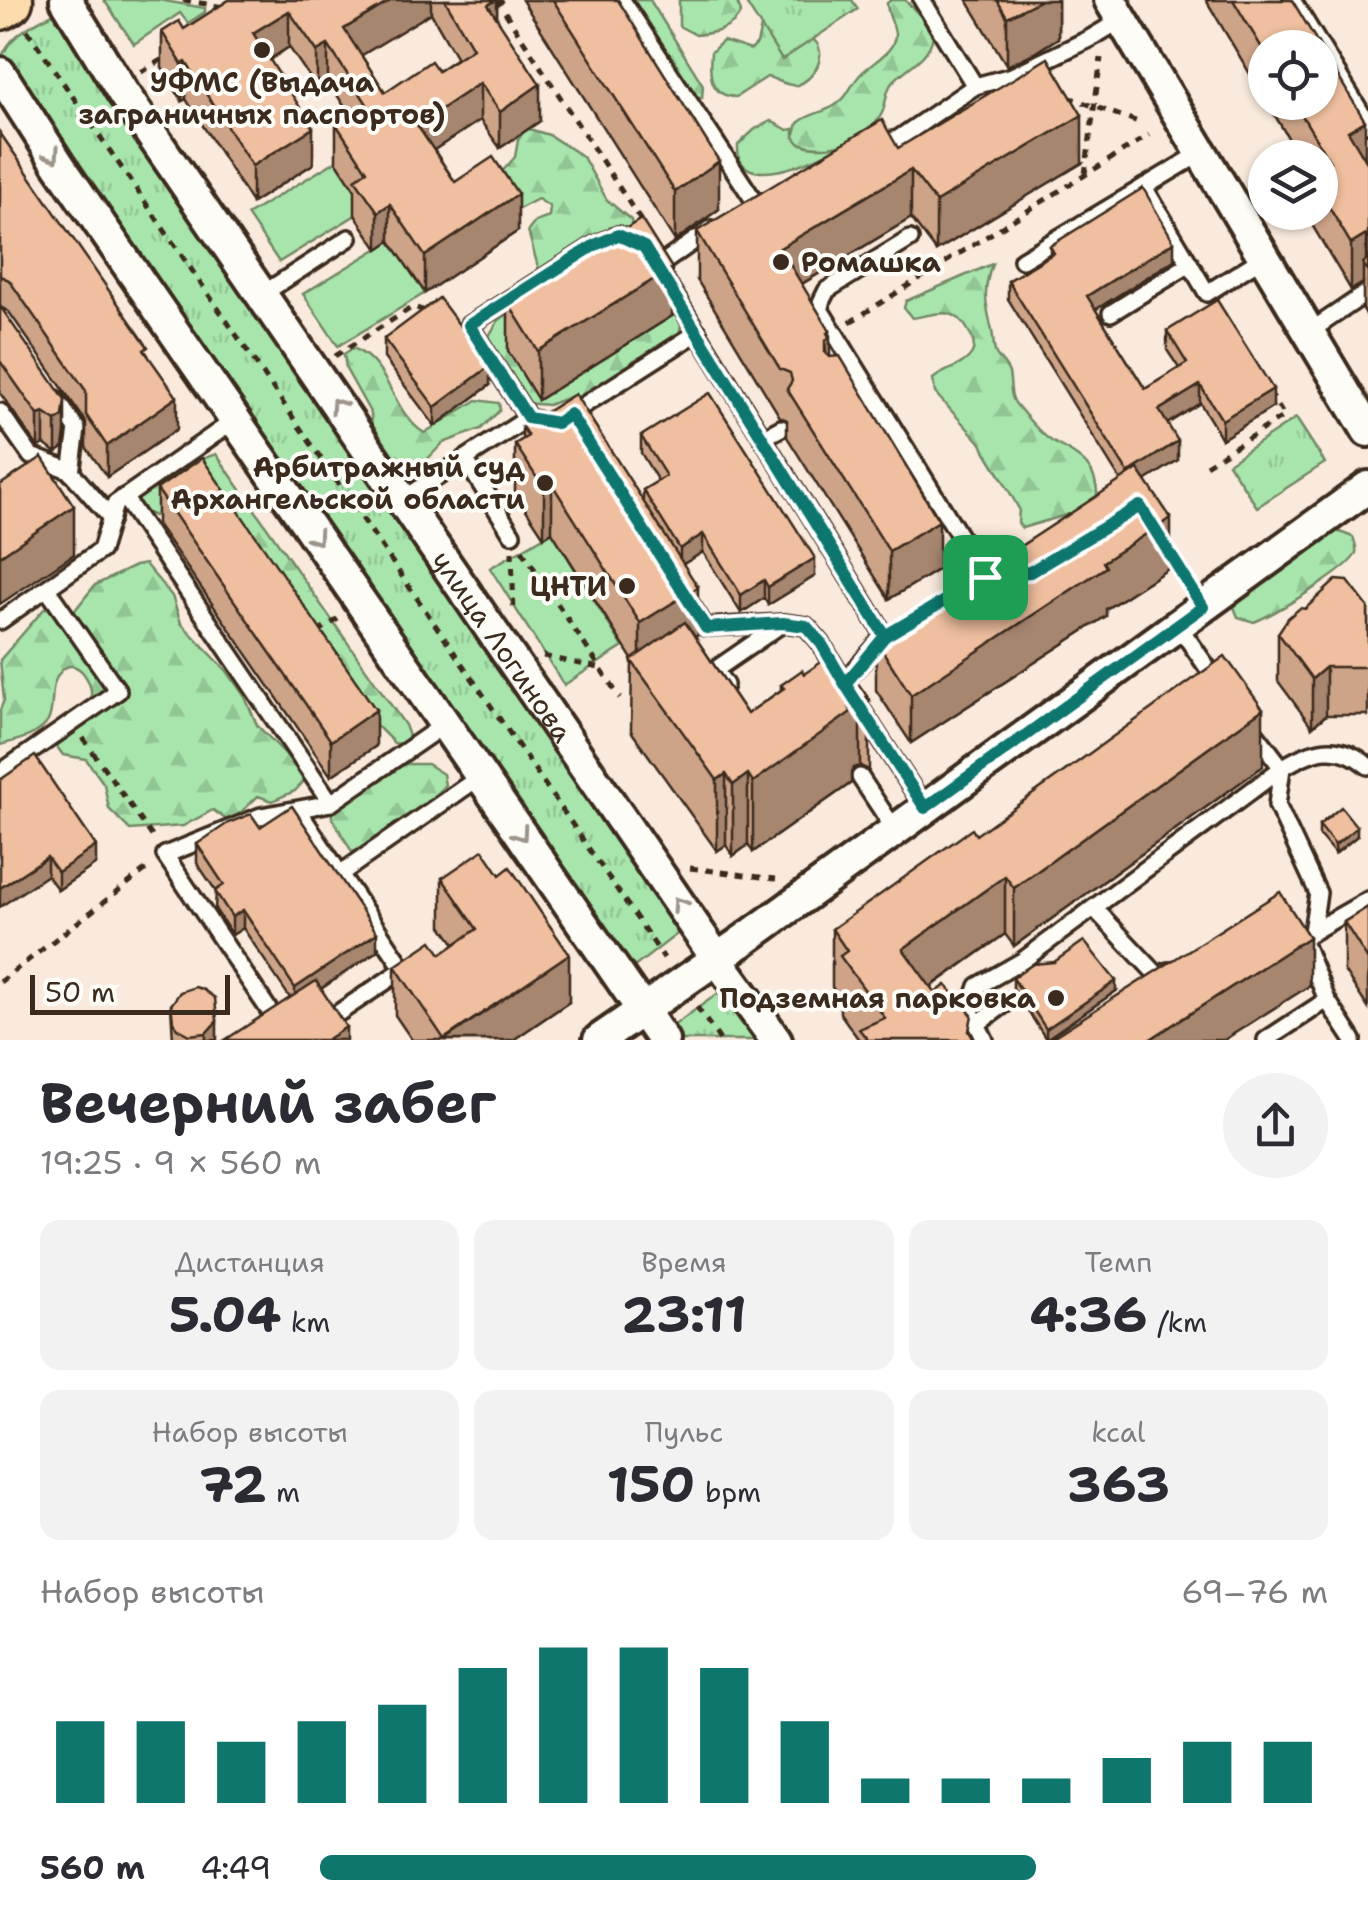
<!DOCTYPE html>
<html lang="ru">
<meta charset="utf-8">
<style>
body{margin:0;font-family:"Shantell Sans",sans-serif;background:#f2f2f3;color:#2b2b33;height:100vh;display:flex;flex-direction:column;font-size:38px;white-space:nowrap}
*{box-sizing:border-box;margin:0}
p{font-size:32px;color:#7c7c81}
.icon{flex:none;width:55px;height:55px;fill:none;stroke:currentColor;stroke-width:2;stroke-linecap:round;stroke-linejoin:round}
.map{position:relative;height:1040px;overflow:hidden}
.side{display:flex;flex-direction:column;background:#fff;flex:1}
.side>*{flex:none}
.buttons{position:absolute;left:1248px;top:30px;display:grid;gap:20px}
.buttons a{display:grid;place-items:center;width:90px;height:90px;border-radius:50%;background:#fff;box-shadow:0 2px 8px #0004;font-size:50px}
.scale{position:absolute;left:30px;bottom:25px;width:200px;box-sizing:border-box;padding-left:10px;border:5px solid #3b2a1e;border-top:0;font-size:28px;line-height:35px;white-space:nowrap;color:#3b2a1e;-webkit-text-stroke:8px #fdfcf7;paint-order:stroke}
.pin{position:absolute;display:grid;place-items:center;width:85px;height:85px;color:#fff;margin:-42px;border-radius:20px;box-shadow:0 5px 15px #0006}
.round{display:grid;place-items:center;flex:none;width:105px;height:105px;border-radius:52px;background:#f2f2f3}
.summary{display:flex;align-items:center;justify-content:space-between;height:170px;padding:0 40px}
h1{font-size:55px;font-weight:700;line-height:75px}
.stats{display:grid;grid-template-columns:repeat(3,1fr);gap:15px;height:170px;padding:10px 40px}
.stats div{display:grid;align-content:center;border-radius:20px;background:#f2f2f3;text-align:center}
.stats b{font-size:50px;font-weight:700}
.stats small{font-size:28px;font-weight:400}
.stats p{font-size:28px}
.chart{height:280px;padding:20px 40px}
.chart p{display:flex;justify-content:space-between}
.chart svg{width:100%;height:180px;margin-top:10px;stroke:#0f766e;stroke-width:6}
ul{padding:0 40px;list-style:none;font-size:32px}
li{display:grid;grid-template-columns:160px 120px 1fr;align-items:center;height:75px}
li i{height:25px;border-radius:12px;background:#0f766e}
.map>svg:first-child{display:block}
</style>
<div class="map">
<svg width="1368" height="1040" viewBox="0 0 1368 1040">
<defs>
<pattern id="forest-firs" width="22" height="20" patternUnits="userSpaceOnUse" patternTransform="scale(2.5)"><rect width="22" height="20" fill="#a8e5ac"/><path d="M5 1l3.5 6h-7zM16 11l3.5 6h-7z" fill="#92c594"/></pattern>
<pattern id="park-tufts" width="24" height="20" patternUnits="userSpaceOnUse" patternTransform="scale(2.5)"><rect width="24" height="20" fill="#a8e5ac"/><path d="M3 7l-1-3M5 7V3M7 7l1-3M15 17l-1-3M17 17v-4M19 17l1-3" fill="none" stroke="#92c594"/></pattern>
</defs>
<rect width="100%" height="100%" fill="#f9eadd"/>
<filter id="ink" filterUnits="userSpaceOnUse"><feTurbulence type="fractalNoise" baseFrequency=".01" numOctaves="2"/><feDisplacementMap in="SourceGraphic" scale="20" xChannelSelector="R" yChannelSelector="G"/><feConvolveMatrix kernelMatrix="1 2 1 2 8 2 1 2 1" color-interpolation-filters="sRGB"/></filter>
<g filter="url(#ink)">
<g fill="#a8e5ac" stroke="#728865" stroke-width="2.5">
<polygon points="104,0 159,0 205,8 205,12 188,23 180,13 134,44"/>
<path d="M771 121 788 130 794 129V137L807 146 842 144C822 158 735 199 738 145L755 129Z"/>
<polygon points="336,161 367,208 279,262 247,215"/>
<polygon points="390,241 425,293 338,346 303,294"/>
<polygon points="552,532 623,647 564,685 490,568"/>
</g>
<g fill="url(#forest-firs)" stroke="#728865" stroke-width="2.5">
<polygon points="632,0 650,0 703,85 702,98 691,94"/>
<path d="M679 0H736L741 12C733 30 714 33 696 35L679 26Z"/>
<path d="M891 0H905L924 20 933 36C928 61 906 66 892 83 885 91 887 103 882 113 868 141 828 154 799 143L794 137 798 123C808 114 822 113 834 106 848 98 850 86 859 76 869 63 895 54 895 34 894 23 887 15 887 3Z"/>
<path d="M763 19C778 25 804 30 815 41 828 55 814 80 797 85 788 87 777 79 767 77L736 97C709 96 709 73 711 52L723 41 751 50 757 44Z"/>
<polygon points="526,128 549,135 583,157 607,200 631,220 633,231 682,318 679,336 665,347 634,360 621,374 581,400 569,397 548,405 524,403 484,344 498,321 511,311 540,274 528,231 535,222 549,217 550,207 538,199 509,214 500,174 515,157 518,140"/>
<path d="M992 264C982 293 986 304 992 331 994 339 993 348 996 354 1000 361 1007 366 1009 373 1012 388 1008 397 1020 409 1029 420 1041 435 1053 442 1084 459 1100 468 1097 506L1022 528 1018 523 1019 509 1003 480 980 442 935 393 933 379C944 369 964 367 972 353 976 345 972 337 968 330 954 304 935 315 912 318L904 308 906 301Z"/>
<path d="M353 348C391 364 391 412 424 433L477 400 499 403 500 410 481 429 443 443 419 468 402 475 372 430 371 414 346 369 344 354Z"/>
<polygon points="216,454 405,725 409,736 403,745 394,743 380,729 162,509 154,516 141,510 137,497 173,469"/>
<path d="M1337 531 1353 537C1355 542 1357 548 1356 553 1351 569 1272 615 1254 622L1238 617 1234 607 1257 583 1326 532Z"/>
<path d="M145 564 172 596 181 623 227 671 245 697 257 725 301 770 303 782 295 791 272 801 258 796 233 820 228 821 213 810 183 826 130 830 109 809 104 784 86 759 63 755 49 736C61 726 83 714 90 700 96 685 77 655 62 670 47 686 56 705 48 721 40 736 14 741 0 745V710L4 700 0 660 44 609 54 605 75 610 95 585 135 566Z"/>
<path d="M395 764H427L443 774 445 785C427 805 410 817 387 831 374 839 368 848 352 852L332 817V809Z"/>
</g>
<g fill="url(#park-tufts)" stroke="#728865" stroke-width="2.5">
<polygon points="744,0 852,0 858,9 782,60"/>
<path d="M53 14 66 22 681 931 629 971 1 62C5 38 32 24 53 14Z"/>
<polygon points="1296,418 1325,463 1257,507 1228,463"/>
<polygon points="720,992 754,1040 679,1040 670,1028"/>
</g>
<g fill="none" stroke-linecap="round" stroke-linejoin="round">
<defs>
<g id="lane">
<polyline points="622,0 753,199"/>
<polyline points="922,0 975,86"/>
<polyline points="1292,0 1368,124"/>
<polyline points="877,144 898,139 975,86 1012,76 1089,39 1121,20"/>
<polyline points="1144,187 1207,293 1264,257"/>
<polyline points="910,239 827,290 821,302 821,311 985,577 975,583"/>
<polyline points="1022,260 1201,153"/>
<polyline points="657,267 711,229"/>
<polyline points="662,275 885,636 840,687"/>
<polyline points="261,295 349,238"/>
<polyline points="1111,313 1190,264"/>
<polyline points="1309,332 1368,292"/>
<polyline points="56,399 77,429 71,473"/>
<polyline points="0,412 31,456 69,470 111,518"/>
<polyline points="567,416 698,332"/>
<polyline points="528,418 469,325 595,245 618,235 631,241"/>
<polyline points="763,438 781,428"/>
<polyline points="465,459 512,534"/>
<polyline points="124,497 331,803"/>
<polyline points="402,500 528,418 536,420"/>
<polyline points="688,600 705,627 783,623 806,626 821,643 839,674"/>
<polyline points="0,621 101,550 115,504 235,420"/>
<polyline points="1178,625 1218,683"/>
<polyline points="725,685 715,670 783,623"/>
<polyline points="859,706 925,808"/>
<polyline points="0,773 118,691 47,589"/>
<polyline points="860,777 895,830"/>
<polyline points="298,810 340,874"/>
<polyline points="1094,908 1159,977 1168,971"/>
<polyline points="1312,932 1368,900"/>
<polyline points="322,1024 404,969 340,874 481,776"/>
<polyline points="977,1024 1009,1001"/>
<polyline points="289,1040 165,855 261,816 331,803 445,724"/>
<polyline points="985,1040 970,1010 978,986 1022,961 1282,768 1253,730"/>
<polyline points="1266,1040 1327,1000"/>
<path d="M1353 1040 1327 1000 1302 939 1312 932 1318 893 1277 805 1282 768C1312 749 1339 740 1368 766"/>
</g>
<g id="street">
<path id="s1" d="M66 0 123 93 717 959 776 1040"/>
<polyline points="1110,0 1368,431"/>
<polyline points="0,73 59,165 663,1040"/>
<polyline points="599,1040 740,943 1368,487"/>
</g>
<polyline id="primary" points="0,5 8,0"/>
</defs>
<use href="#lane" stroke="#3b2a1e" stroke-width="22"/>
<use href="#street" stroke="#3b2a1e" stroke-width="38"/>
<use href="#primary" stroke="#3b2a1e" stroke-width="55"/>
<g stroke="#3b2a1e" stroke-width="5" stroke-dasharray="8 8" stroke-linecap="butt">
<polyline points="183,0 224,7"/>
<polyline points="503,0 499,3 643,224"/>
<polyline points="27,30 664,958"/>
<polyline points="141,72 166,57"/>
<polyline points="1068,97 1141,123"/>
<polyline points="1085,174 1101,58"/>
<polyline points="850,322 1149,135"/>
<polyline points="335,356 413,307 429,312"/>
<polyline points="1206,465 1284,416 1270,393"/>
<polyline points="522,550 620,698"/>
<polyline points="1167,550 1188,583"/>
<polyline points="512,551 514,615"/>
<polyline points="318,632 338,619"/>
<polyline points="543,656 599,668"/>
<polyline points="83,738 154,839"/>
<polyline points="690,868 776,879"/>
<polyline points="0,982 148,868"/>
<polyline points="697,1007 720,1040"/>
</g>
<use href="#lane" stroke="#fdfcf7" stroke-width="15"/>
<use href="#street" stroke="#fdfcf7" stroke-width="30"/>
<use href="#primary" stroke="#fcdcac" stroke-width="48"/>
</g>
<g fill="#cea489" stroke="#3b2a1e" stroke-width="2.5" fill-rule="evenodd">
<path d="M229 0H497V19L540 121 500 148 480 120 434 150 455 182 518 231 425 293 390 241 378 249 355 215V190L336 161V124L350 115 328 81 317 88 289 47 270 60 313 164 252 203 186 99 182 101 162 68V32L184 29ZM431 13 457 58 438 71 385 92 361 55Z"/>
<polygon points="522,0 618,0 719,209 675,241"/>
<polygon points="967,0 1058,0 1058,38 1034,53 1007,66"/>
<polygon points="1206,0 1292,0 1368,164 1368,318 1363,309 1363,283 1351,290 1309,220 1309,212 1320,212 1320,158 1300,158 1267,102 1320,102 1265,48 1265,99"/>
<polygon points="0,133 148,355 177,429 107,477 86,447 86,422 9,312 2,308 65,432 63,448 56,453 44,444 38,447 0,393"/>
<polygon points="898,148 1082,163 936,251 911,218 802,284 830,356 939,569 889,599 787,437 787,420 780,417 697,280 697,231"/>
<polygon points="1050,246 1174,260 1095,309 1145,389 1179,368 1167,350 1167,331 1273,407 1222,439 1200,403 1167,424 1178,460 1146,480 1171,567 1106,609 1106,616 911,743 876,690 876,641 1121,481 1008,299 1008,281 1050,255"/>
<polygon points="508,303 672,316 538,400 508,351"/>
<polygon points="384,339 490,385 435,426 384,358"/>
<polygon points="522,427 643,501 643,490 658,481 641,453 641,436 815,576 768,605 764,598 741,613 703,552 683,564 698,635 695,637 747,714 781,690 781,685 804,674 869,699 869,770 860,766 853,768 851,773 851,783 753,852 748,845 733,856 726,845 717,851 631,731 632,659 552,532 544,537 515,493 515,444 522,440"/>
<polygon points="157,489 376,746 331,776 157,524"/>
<polygon points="1368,607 1368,717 1367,715 1326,715 1312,727 1278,681 1278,633 1305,609"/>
<polygon points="1263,766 1014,946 1005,934 931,987 974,1040 859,1040 840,1013 840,998 832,987 832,929 976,835"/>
<polygon points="0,780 96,864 58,890 47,875"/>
<polygon points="1319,825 1357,836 1335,854 1319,835"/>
<polygon points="260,827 377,951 321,989 346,1040 290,998 243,928 232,935 215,909 216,891 197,863 197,844"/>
<polygon points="500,875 569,1002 513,1040 412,1040 395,1015 395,966 441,954 455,944 442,926 442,878"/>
<polygon points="1368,907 1368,1008 1344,971 1344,922"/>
<polygon points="1013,978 1116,991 1046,1039 1013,988"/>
<polygon points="171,1005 217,1021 216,1040 173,1040"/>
</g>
<g fill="#a7866f" stroke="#3b2a1e" stroke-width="2.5">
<polygon points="392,0 431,0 431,13 344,66 344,29"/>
<polygon points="497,0 497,36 488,5"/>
<polygon points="1041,0 1058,0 1058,38 1034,53 1007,66 1007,17"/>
<polygon points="289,11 289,47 253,70 253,33"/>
<polygon points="328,45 328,81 317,88 317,51"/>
<polygon points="186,62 186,99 182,101 182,64"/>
<polygon points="480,83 480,120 417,161 417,125"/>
<polygon points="540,84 540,121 500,148 500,112"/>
<polygon points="1082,115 1082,163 936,251 936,202"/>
<polygon points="1365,121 1365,167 1348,131"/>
<polygon points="313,128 313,164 252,203 252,166"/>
<polygon points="719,161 719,209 675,241 675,192"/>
<polygon points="911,170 911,218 780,297 780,248"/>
<polygon points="518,194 518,231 425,293 425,256"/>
<polygon points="390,204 390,241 378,249 378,212"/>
<polygon points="1366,235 1366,269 1363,263 1363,283 1351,290 1351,244"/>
<polygon points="1174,242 1174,260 1087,315 1087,296"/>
<polygon points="672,268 672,316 538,400 538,351"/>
<polygon points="830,331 830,379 829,385 825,342 827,333"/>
<polygon points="490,366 490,385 435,426 435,407"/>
<polygon points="1200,385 1200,403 1159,429 1159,410"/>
<polygon points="1273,389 1273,407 1222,439 1222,420"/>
<polygon points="177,397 177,429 107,477 107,446"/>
<polygon points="65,400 65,432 63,448 56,453 56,421"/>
<polygon points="44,413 44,444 38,447 38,415"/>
<polygon points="1178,441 1178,460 1128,492 1128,473"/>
<polygon points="552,484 552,532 544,537 544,489"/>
<polygon points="74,506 74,554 0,604 0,556"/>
<polygon points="1171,518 1171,567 1106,609 1106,616 911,743 911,695 1103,562"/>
<polygon points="939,521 939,569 889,599 889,551"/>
<polygon points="703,534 703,552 680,566 680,549"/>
<polygon points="815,558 815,576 768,605 768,587"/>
<polygon points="764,580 764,598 741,613 741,595"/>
<polygon points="698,587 698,635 640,672 640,623"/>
<polygon points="1326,667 1326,715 1312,727 1312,679"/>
<polygon points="860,695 860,766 853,768 851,773 851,783 753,852 753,782 849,706 853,697"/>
<polygon points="1263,709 1263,766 1014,946 1014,888"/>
<polygon points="376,710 376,746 331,776 331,741"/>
<polygon points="726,774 726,845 717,851 717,780"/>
<polygon points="748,774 748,845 733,856 733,785"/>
<polygon points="1357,827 1357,836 1335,854 1335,845"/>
<polygon points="96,846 96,864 58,890 58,872"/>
<polygon points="47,857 47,875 0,907 0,888"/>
<polygon points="1005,876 1005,934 903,1006 903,949"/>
<polygon points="243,910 243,928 232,935 232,917"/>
<polygon points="377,933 377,951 295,1006 295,988"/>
<polygon points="1309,937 1309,986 1224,1040 1149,1040"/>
<polygon points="569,954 569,1002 513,1040 444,1040"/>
<polygon points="1116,981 1116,991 1046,1039 1046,1029"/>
<polygon points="217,1021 217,1040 206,1040 206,1033"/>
<polygon points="346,1027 346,1040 326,1040"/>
</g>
<g fill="#efbf9f" stroke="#3b2a1e" stroke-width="2.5">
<polygon points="229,0 392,0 344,29 385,92 431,61 438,71 473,48 445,0 496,0 488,5 540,84 500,112 480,83 417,125 455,182 493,157 518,194 425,256 390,204 378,212 355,179 367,171 336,124 367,104 328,45 317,51 289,11 253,33 313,128 252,166 186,62 182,64 162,32 179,21 184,29"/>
<polygon points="553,0 618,0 719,161 675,192"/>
<polygon points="997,0 1041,0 1007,17"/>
<polygon points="1233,0 1292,0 1365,121 1348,131 1368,164 1368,236 1366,235 1351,244 1320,192 1320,167 1330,162 1294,102 1320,102 1320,48 1265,48 1265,53"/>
<polygon points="1048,58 1082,115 936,202 911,170 780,248 830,331 827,333 829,337 825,342 825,352 830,357 840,356 939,521 889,551 787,389 792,381 790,373 780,369 697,231 882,120 898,148"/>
<polygon points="0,133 148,347 144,350 177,397 107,446 86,415 86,391 9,280 0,276"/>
<polygon points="1143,188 1174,242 1087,296 1145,389 1187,363 1167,331 1217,300 1273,389 1222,420 1200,385 1159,410 1178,441 1128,473 1008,281 1054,253 1050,246"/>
<polygon points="641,219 672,268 538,351 508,303"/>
<polygon points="1368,259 1368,272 1363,263"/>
<polygon points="439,298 490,366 435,407 384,339"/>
<polygon points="0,306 65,400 63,416 56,421 44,413 38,415 0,361"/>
<polygon points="710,393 815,558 768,587 764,580 741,595 703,534 680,549 643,490 666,476 641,436"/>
<polygon points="575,394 698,587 640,623 552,484 544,489 515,444 528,436 522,427"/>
<polygon points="42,457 74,506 0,556 0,485"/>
<polygon points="202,458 376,710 331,741 157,489"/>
<polygon points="1138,469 1171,518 1103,562 1106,567 911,695 876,641"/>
<polygon points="1336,580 1348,581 1368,607 1368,669 1367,667 1326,667 1312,679 1278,633 1288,618 1300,608 1305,609"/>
<polygon points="685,622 747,714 784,688 781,685 802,670 804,674 836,652 869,699 860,695 853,697 849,706 851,712 753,782 748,774 733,785 726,774 717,780 631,660"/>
<polygon points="1225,656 1263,709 1014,888 1005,876 903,949 935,993 946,985 972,1015 969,1031 974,1040 868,1040 859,1029 885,1018 840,956 847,951 832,929 972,829 976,835"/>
<polygon points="35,756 96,846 58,872 47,857 0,888 0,780"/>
<polygon points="292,806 377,933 295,988 243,910 232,917 215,891 224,885 197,844 228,823 251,814 260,827"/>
<polygon points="1341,807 1357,827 1335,845 1319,825"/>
<polygon points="483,850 500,875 510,867 569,954 444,1039 395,966 432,941 441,954 477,929 442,878"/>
<polygon points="1280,892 1309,937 1149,1040 1048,1040"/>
<polygon points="1368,907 1368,960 1344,922"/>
<polygon points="1084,941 1116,981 1046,1029 1013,978 1033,964 1054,962"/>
<polygon points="316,981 346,1027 326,1040 225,1040"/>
<polygon points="195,987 202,989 215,998 217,1021 206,1033 190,1035 177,1028 173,1021 171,1005 180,992"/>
</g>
<defs><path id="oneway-chevron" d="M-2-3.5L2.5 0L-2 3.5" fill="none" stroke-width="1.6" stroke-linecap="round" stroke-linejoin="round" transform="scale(2.5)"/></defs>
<g stroke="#9c938a">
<use href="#oneway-chevron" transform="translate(53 155) rotate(57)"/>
<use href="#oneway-chevron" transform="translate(337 405) rotate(-124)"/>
<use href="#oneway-chevron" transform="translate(316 538) rotate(55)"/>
<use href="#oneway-chevron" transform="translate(521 834) rotate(55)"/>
<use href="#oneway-chevron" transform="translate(679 904) rotate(-124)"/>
</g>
</g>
<g fill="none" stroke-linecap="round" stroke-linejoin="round" filter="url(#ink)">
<defs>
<polyline id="route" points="985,577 885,636 845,684 821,643 806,626 783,623 706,628 570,414 557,423 528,418 469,325 595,245 618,235 644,247 885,636 845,684 925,808 1203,607 1140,506 1030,572 985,577"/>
</defs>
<use href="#route" stroke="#fff" stroke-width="20"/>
<use href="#route" stroke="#0f766e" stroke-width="12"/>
</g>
<g fill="#3b2a1e" stroke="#fdfcf7" stroke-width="4">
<circle cx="262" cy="50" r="10"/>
<circle cx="781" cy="262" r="10"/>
<circle cx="545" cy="483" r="10"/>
<circle cx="627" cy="586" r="10"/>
<circle cx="1056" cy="998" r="10"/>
</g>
<g text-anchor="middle" stroke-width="8" stroke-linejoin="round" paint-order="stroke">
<g font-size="28" font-weight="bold" fill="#3b2a1e" stroke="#fdfcf7" text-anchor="end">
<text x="262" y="92" text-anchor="middle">УФМС (Выдача<tspan x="262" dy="32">заграничных паспортов)</tspan></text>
<text x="801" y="272" text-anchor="start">Ромашка</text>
<text x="525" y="477">Арбитражный суд<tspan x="525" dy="32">Архангельской области</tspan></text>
<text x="607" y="596">ЦНТИ</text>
<text x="1036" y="1008">Подземная парковка</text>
</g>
<g font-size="28" fill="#3b2a1e" stroke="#fdfcf7">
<text dy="10" stroke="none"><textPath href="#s1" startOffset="780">улица Логинова</textPath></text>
</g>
</g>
</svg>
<div class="buttons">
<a><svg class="icon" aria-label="locate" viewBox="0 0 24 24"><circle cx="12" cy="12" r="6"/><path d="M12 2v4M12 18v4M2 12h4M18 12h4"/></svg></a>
<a><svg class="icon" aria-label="layers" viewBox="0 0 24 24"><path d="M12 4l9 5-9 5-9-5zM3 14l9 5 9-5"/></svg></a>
</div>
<div class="scale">50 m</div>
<div class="pin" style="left:985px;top:577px;background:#1e9e55"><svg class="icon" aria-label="arrive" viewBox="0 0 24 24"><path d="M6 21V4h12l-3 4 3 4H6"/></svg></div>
</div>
<section class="side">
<div class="summary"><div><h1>Вечерний забег</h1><p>19:25 · 9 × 560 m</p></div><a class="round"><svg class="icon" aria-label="share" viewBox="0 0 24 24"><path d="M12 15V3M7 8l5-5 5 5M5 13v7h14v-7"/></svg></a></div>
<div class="stats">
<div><p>Дистанция</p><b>5.04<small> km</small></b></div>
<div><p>Время</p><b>23:11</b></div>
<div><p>Темп</p><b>4:36<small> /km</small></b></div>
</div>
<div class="stats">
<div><p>Набор высоты</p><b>72<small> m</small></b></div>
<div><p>Пульс</p><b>150<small> bpm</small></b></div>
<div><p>kcal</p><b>363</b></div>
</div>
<div class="chart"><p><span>Набор высоты</span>69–76 m</p>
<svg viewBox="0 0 160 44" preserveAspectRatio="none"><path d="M5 44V24M15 44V24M25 44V29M35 44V24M45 44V20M55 44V11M65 44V6M75 44V6M85 44V11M95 44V24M105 44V38M115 44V38M125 44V38M135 44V33M145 44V29M155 44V29"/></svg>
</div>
<ul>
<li><b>560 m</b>4:49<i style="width:71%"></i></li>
</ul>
</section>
